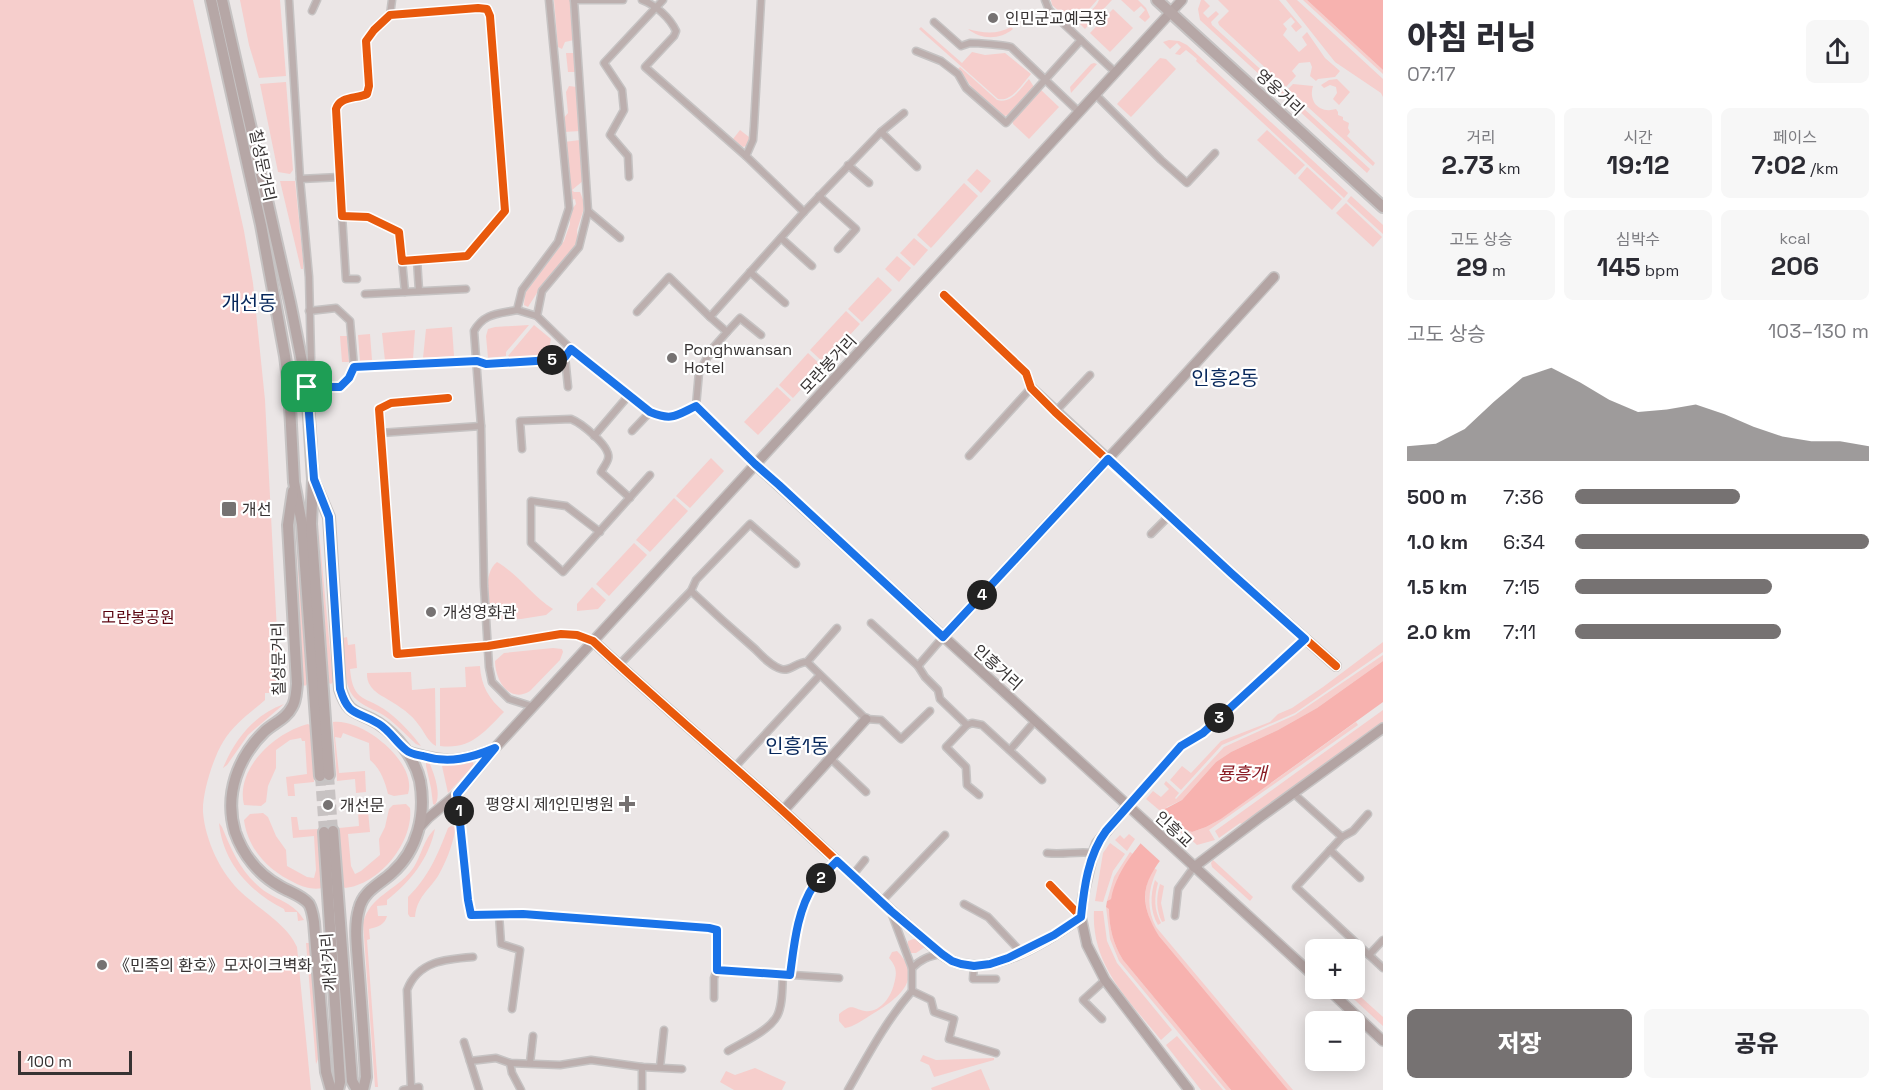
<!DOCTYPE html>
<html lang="ko">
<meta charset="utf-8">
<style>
body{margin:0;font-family:"Space Grotesk","Noto Sans KR",sans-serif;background:#f7f7f7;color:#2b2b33;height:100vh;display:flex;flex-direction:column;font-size:22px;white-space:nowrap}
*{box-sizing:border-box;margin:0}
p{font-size:20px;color:#7c7c81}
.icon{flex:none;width:33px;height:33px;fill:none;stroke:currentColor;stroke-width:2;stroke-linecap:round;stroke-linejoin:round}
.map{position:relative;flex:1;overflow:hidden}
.sheet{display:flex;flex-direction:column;background:#fff;width:510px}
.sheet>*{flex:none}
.controls{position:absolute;left:1305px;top:939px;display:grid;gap:12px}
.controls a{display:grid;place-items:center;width:60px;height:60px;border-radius:9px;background:#fff;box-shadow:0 3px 15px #0003;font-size:30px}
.scale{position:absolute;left:18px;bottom:15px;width:114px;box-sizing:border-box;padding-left:6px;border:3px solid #373333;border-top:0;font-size:16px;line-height:21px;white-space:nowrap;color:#373333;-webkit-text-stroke:4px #fff;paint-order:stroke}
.pin{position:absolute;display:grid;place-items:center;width:51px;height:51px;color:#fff;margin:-26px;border-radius:12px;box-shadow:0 3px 9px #0006}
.km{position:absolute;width:30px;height:30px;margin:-15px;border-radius:50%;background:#222;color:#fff;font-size:16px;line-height:30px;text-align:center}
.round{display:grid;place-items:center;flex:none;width:63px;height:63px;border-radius:9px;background:#f7f7f7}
.overview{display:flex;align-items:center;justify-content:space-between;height:102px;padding:0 24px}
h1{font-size:33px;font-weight:800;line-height:45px}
.stats{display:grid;grid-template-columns:repeat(3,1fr);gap:9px;height:102px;padding:6px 24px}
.stats div{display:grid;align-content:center;border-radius:9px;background:#f7f7f7;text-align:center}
.stats b{font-size:26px;font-weight:800}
.stats small{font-size:16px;font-weight:400}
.stats p{font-size:16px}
.chart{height:168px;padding:12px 24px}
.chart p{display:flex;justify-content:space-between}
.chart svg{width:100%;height:108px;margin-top:6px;fill:#767272;opacity:.7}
.action{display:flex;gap:12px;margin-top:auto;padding:12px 24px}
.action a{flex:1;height:69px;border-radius:9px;background:#767272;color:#fff;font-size:24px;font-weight:800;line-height:69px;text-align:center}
.action a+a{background:#f7f7f7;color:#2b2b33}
ul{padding:0 24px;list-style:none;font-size:20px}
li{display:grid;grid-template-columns:96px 72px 1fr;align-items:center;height:45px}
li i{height:15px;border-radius:8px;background:#767272}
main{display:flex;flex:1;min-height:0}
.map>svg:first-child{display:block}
</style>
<main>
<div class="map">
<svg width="1383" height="1090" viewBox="0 0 1383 1090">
<rect width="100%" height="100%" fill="#ebe6e6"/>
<g fill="#f6cecc">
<path d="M0 0H193L244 231 253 283 265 400 279 670 276 693H265V700C250 713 233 725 223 742 213 758 202 794 203 812 205 840 221 874 242 893 259 909 288 925 297 947L311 1090H0Z"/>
<polygon points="240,0 280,0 286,76 259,78 249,45"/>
<polygon points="554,0 571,0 574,40 565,42 562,49 558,47"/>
<polygon points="1051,0 1097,0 1077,23 1075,22 1073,23 1052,5"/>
<polygon points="1099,0 1112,0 1085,29 1080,24 1097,4"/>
<polygon points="1121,0 1138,0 1146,8 1150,17 1145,22 1139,17 1145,10 1141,6 1134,12"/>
<polygon points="1201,0 1204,0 1210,6 1203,13 1208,18 1216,11 1219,14 1211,22 1212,25 1370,169 1367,173 1200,20 1198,9"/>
<polygon points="1218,0 1279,0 1302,27 1296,32 1291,26 1295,22 1291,17 1283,24 1287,29 1283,35 1299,52 1307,45 1302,37 1307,32 1325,58 1340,71 1335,77 1318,79 1316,81 1310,76 1312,67 1310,62 1299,63 1292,71 1296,76 1286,87 1219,25 1218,22 1229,11"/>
<polygon points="1286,0 1297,0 1383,79 1383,97 1381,93 1335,62"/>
<polygon points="1303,0 1307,0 1383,70 1383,74"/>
<polygon points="1113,9 1133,28 1110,52 1090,33"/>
<path d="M921 27 962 63 972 52 985 55 1005 53 1031 74C1022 84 1012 102 998 99L919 29Z"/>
<path d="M1011 27 1013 29C1000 40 981 40 968 29 983 33 996 35 1011 27Z"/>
<polygon points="1169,40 1179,41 1187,45 1348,193 1344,198 1196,61 1197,59 1186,50 1180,55 1175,54 1181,47 1177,43 1170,49 1163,42"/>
<polygon points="566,53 575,53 576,72 568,72"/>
<polygon points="1160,58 1166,59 1176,69 1131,117 1117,104"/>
<polygon points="1094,63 1097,64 1071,93 1070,87 1091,64"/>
<path d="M960 67 997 100C1012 104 1020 89 1029 79L1034 87 1008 115 1004 116 977 94 958 69Z"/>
<polygon points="1337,79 1350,92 1339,105 1333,99 1337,93 1336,87 1330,85 1324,88 1321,85 1329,80"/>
<polygon points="286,82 293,170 290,174 278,172 260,84"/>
<path d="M1293 84 1313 86C1308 102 1320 114 1336 109L1338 112V115L1343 117V120L1349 123 1348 128 1350 132 1347 136 1375 163 1373 166 1288 89Z"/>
<polygon points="569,86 577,87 580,131 564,132 563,119 568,113 566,92"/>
<polygon points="1040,89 1059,107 1029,139 1013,124 1012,120"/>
<polygon points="740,130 749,137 749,142 746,146 743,147 733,139"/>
<polygon points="1267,130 1305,165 1295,175 1257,140"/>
<polygon points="580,140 584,180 572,190 574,192 580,192 585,205 577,230 578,244 573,252 542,285 528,307 524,305 525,293 564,241 570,224 570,212 576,204 575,199 570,200 564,142"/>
<polygon points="1307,167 1342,199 1332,210 1298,178"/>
<polygon points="977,169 991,181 981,193 967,180"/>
<polygon points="280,181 295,181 303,259 303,269 301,269"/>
<polygon points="964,183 978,196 931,248 917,235"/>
<polygon points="1351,196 1383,225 1383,234 1347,201"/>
<polygon points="1346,203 1382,237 1373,247 1336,213"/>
<polygon points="914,238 928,250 914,266 900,253"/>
<polygon points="897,256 911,268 899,282 885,269"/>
<polygon points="878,277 892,290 862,322 848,309"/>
<polygon points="846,311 860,324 824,363 810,350"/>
<polygon points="529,325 506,352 506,356 488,358 486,336 488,329 495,327"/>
<polygon points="534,325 551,339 547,358 514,361 508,356"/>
<polygon points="452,327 454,356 423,358 426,329"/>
<polygon points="415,330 413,359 385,361 382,333"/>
<polygon points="370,334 372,360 360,361 358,335"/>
<polygon points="340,336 347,336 349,362 342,362"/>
<polygon points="808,353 822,366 793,398 779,385"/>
<polygon points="777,387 791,400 758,435 744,422"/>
<polygon points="711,458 724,471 690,508 676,496"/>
<polygon points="674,498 688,511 650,552 636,540"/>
<polygon points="318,521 333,682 331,684 329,683"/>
<polygon points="296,523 307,684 305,686 303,684"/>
<polygon points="634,543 647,555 609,596 596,584"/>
<path d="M497 562C518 574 532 596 553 609L546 615 521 619 496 620 489 616C488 600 483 573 497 562Z"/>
<polygon points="592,587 606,600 598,609 577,611 577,604"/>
<path d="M347 637 348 645 355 644 357 668 350 669C353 704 366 695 388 712 401 722 411 733 421 746L416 744C407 736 399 727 389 719 375 708 356 706 349 689 343 675 345 652 343 638Z"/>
<polygon points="1383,642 1383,652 1295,713 1222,745 1181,790 1170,780 1182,766 1191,773 1221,741 1270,722 1278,714 1292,708 1323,687"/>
<path d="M553 648 562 649 563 652 560 660 530 691C509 704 495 680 495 661L504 653Z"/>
<polygon points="1383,655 1383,661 1317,708 1278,730 1231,752 1216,762 1182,800 1167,807 1165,811 1165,815 1146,799 1153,791 1161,797 1169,789 1164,784 1166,781 1179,793 1175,798 1176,799 1224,747 1295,715"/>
<path d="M480 666C481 686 489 699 504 712 484 732 471 750 440 746V688L466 687 465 667Z"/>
<path d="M411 672 412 690 435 688 436 746C428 742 424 731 418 724 414 718 407 712 401 708 388 697 366 693 367 673Z"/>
<path d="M284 704 248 735 227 765 223 768C235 739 254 715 284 704Z"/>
<polygon points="1383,710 1383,722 1242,824 1240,823 1219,838 1215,831"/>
<path d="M333 722C363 718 418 763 408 794L394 796 388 794C385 781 380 768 370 760L369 743 343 733 341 738 335 737 339 773 365 771 366 792 356 793 355 779 337 781Z"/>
<polygon points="1356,722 1358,725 1209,830 1215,840 1197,845 1184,833 1188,830 1192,832 1206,827 1221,819"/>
<path d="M308 724 311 726 314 782 294 784 295 796H288L286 777 307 774 305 741H302L301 738 290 740 276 750V768L268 786 266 802 261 806 244 805C235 768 276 732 308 724Z"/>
<polygon points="472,761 474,765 448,793 442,766"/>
<path d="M429 762C434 773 442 795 435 805L433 804 431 788 426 766V763Z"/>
<path d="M406 804 410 808C414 842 379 885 345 888L342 885 339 828 359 826 358 812 368 811 370 832 348 834 351 866 355 874 361 871 380 855 379 839 385 827 389 809 393 805Z"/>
<path d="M263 813 268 817 276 836 286 850 287 866 307 877 314 878 316 870 314 836 293 838 291 817H297L299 830 318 829 322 888C313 890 303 887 295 883 269 871 248 850 244 820L250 814Z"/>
<path d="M219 823 222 827C232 851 241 873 263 890 279 901 294 903 304 920L298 921 297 912H285L284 909C250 892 223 863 219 823Z"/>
<path d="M451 826 455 827V831C452 847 446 862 438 876 428 891 417 897 415 917H410L408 914V897C429 876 437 856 448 828Z"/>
<path d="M435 829C428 860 411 881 387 900V905L377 906 378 916H387C385 925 377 927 369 929L370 939 367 940 378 1087H375L363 923C370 896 395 891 411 871 421 859 423 839 435 829Z"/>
<polygon points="1129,834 1135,839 1127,851 1115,840 1120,835 1124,839"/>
<polygon points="1110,843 1125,854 1113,871 1103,902 1095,901 1103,853"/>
<polygon points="1130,852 1133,854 1118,878 1111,899 1107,901 1114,877"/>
<polygon points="1213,860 1253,897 1250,901 1212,867 1211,863"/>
<path d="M1154 868 1157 870C1148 889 1146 908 1156 927L1293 1090H1288L1159 936C1144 914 1140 891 1154 868Z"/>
<path d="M1155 880 1158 883C1154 897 1154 910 1161 923L1158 925C1150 911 1150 895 1155 880Z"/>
<path d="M1160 884 1164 886 1161 903 1165 921 1162 922C1156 910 1156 897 1160 884Z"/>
<path d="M1106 907 1109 908C1109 927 1113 944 1123 960L1231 1090H1226L1119 961 1110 939Z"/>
<path d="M1094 911H1103L1107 941 1117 963 1172 1030 1161 1040C1129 1000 1091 966 1094 911Z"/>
<polygon points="916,938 922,942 925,947 916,953 911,953 907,949 908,941"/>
<polygon points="306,943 310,943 319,1057 316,1064"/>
<path d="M897 951C925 979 897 999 874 1013 864 1019 856 1026 845 1028L839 1021V1014C853 1003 851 1008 865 1011 880 1013 891 997 894 984 897 973 897 967 889 958L892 952Z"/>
<polygon points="1343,989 1352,989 1383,1017 1383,1026"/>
<polygon points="1177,1036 1223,1090 1201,1090 1166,1045"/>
<polygon points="923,1055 936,1060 994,1058 994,1060 934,1077 929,1065 920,1061"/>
<polygon points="755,1068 786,1082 782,1090 734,1090 720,1082 726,1071 735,1075"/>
<polygon points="981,1069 990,1090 932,1090 931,1088"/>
</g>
<g fill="#f7b2af">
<polygon points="1307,0 1383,0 1383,70"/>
<path d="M1383 661V702L1221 819 1206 827 1192 832 1187 830C1180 836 1174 844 1168 851 1142 881 1137 901 1159 936L1288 1090H1231L1123 960C1113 944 1109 927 1109 909L1106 907 1107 901 1111 899C1117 866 1144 840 1165 815V809L1182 800 1216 762 1231 752 1278 730 1317 708Z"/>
</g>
<polygon fill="#ebe6e6" points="1162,814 1185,836 1162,863 1139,842"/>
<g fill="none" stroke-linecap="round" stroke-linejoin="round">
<g stroke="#c7c2c2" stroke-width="10" stroke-dasharray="10 5" stroke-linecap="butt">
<polyline points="329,775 333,831"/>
<polyline points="320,776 324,832"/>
</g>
<defs>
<g id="street">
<polyline points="289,0 300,179 309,277 311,358 307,387 340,387 349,378 354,367"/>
<polyline points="574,0 623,0"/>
<path d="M642 0C656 5 670 18 676 31L674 36 645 67 746 156"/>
<polyline points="761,0 754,126 753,140 746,156 804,212 881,132 904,113"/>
<polyline points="1045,0 1049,10 1115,72"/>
<path d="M478 8 487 9 490 16 505 211 467 256 402 261 399 232 368 217 342 216 336 109C340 96 356 99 367 94L369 86 366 41 374 30 390 15Z"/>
<polyline points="312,11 317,0"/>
<polyline points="390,15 392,0"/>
<path d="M934 22 961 46C964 45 967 44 970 43 977 43 1005 45 1011 47L1079 112"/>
<polyline points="916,51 941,61 958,74 966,88 1006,123 1081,40"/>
<polyline points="1095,94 1161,160 1187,183 1215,153"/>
<polyline points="881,132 917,167"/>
<polyline points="848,165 869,183"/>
<polyline points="629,177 628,156 610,135 624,110 622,90 604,63 663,0"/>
<polyline points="300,179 340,177"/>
<polyline points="819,196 856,229 838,249"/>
<polyline points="588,211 620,238"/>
<polyline points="342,216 346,279 357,279"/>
<polyline points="781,238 812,266"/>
<polyline points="417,260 419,291"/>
<polyline points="402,261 405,292"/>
<polyline points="750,272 785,303"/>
<polyline points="365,294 466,289"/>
<polyline points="944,295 1026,373 1031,388 969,456"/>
<path d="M517 310 537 316 571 349 650 412C672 421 675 416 696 406L755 464"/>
<polyline points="309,311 336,308 350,321 354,367 477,361 486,364 552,360 565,357 571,349"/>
<polyline points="637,312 669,277 710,317"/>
<polyline points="537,316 542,291 579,247 588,211 574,0"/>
<polyline points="727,332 740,318 761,335"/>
<polyline points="565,357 568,387"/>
<polyline points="448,398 391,403 379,409 397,654 488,646 561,634 577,635 593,641"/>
<polyline points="696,406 699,372 712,349 727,332 710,317 804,212"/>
<polyline points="1055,412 1090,375"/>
<polyline points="632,431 650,412"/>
<polyline points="380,433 481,426"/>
<polyline points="594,436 629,395"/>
<path d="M522 449 520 421 571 419C581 423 612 447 608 459 607 463 603 468 601 472L630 498"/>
<polyline points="600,532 566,506 531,501 531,543 563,572 650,475"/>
<polyline points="1151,534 1169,516"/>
<path d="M691 591C712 611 733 630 755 649 762 656 771 666 781 669 790 672 796 662 807 662L837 628"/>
<polyline points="871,623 918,666 925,677 938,690 940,699 967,725 946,747 966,767 967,785 979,795"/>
<polyline points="807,662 866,719 881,720 901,739 930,711"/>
<polyline points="619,665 691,591 696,580 750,524 796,564"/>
<polyline points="918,666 943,637"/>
<path d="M534 707 509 699 492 682 489 667 484 586 481 426 474 331C484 313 498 314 517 310L522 290 558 242 569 208 549 0"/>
<polyline points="967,725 972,723 982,725 1042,780"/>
<polyline points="1010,750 1035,721"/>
<polyline points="830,758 866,792"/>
<polyline points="734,768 820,675"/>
<polyline points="1293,793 1342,837 1296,887 1383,968"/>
<polyline points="457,794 468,900 471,915 523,914 709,928 717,930 717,970 839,978"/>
<polyline points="1127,806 1181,746 1203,733 1305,639"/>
<polyline points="1342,837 1353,831 1368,814"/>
<polyline points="1330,850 1360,878"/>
<path d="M1047 853C1063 855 1077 851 1093 853"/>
<polyline points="852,876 865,860"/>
<polyline points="1050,885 1081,917"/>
<polyline points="881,902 945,835"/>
<polyline points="964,904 988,917 1021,952"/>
<polyline points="499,915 501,944 520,950 512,1009"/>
<polyline points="1175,916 1178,889 1194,867"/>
<polyline points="1369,955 1383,940"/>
<polyline points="974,966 973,979 996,979"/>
<path d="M912 968C921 959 929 956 941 954"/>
<path d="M790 975C794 945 797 910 814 885 821 877 829 869 837 861"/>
<polyline points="912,991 931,1000 934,1012 954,1019 949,1039 996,1053"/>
<polyline points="714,998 714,978 717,970"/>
<polyline points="1102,1019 1083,1000 1105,980"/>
<polyline points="464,1042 479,1090"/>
<path d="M728 1051C743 1042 769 1031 777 1016 783 1005 782 987 783 974"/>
<polyline points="470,1061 496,1058 510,1063 560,1065 591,1060 642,1067 682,1069"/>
<polyline points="510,1063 512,1073 521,1090"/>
<polyline points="530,1063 533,1036"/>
<polyline points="642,1067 642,1090"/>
<polyline points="660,1067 664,1030"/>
<path d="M411 1087 407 990C418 961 446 959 473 957"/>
<polyline points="403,1090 419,1087 419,1090"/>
<path d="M848 1090C868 1055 886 1021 912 991V968L891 912"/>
</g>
<g id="secondary">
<polyline points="1031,388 1231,573 1336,666"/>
<polyline points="755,464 1316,978"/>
<polyline points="943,637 1142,422 1274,277"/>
<path d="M593 641C655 699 720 754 783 811 828 852 871 894 917 933 930 944 944 960 961 964 1000 972 1051 939 1081 917"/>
<path d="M407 751C443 762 457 763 493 749"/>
<polyline points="1127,806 1097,843 1093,853 1083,897 1081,917 1087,945 1105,980 1189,1090"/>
<polyline points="783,811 866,719"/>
<polyline points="419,828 428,818 457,794 495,748 1182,0"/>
<polyline points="1194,867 1259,818 1383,728"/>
<polyline points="1327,988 1383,1041"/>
</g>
<g id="primary">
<polyline points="211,0 261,225 285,356 289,387 294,482 302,524 320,776"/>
<polyline points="222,0 290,302 307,387 313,479 311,524 329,775"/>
<polyline points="1157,0 1383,207"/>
<path d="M315 484 329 517 340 689C349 717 357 710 378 723 398 736 415 759 420 781 426 814 418 850 392 873 380 884 363 891 359 909 354 926 357 946 358 963 361 1001 364 1039 366 1077L363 1090"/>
<path d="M293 491 288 525 297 684C296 692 296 701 292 707 286 719 275 722 265 731 238 757 224 794 235 832 243 855 259 875 281 887 290 892 303 896 309 904 312 909 313 916 314 922L326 1072 331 1090"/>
<polyline points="333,831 352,1081 357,1090"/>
<polyline points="324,832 340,1082 338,1090"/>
</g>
</defs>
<use href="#street" stroke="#c6c3c3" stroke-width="9"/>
<use href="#secondary" stroke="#c6c3c3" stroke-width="12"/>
<use href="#primary" stroke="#c6c3c3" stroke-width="14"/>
<use href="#street" stroke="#bcafae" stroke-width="6"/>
<use href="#secondary" stroke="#b3a4a3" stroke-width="9"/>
<use href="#primary" stroke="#b6a7a6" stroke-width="10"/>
<defs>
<g id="cycleway">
<path d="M478 8 487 9 490 16 505 211 467 256 402 261 399 232 368 217 342 216 336 109C340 96 356 99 367 94L369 86 366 41 374 30 390 15Z"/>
<polyline points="944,295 1026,373 1031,388 1055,412 1231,573 1336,666"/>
<path d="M448 398 391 403 379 409 397 654 488 646 561 634 577 635 593 641C655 699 720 754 783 811 828 852 871 894 917 933 930 944 944 960 961 964 1000 972 1051 939 1081 917L1050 885"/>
</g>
</defs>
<use href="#cycleway" stroke="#fff" stroke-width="11"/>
<use href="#cycleway" stroke="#e8590c" stroke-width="8"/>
</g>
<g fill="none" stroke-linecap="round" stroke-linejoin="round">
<defs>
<path id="route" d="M571 349 650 412C672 421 675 416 696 406L755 464 779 485 943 637 1108 459 1231 573 1305 639 1203 733 1181 746 1106 831C1088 855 1084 888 1081 917L1054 935 1008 958 990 964 974 966 961 964 952 961 942 954 891 911 837 861C829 869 821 877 814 885 797 910 794 946 790 975L717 970V930L709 928 523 914 471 915 468 900 457 794 495 748C471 758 449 764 423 756 418 755 410 754 406 750 396 742 390 731 379 724 357 710 349 718 340 689L329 517 314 479 307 387H340L349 378 354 367 477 361 486 364 552 360 565 357Z"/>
</defs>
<use href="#route" stroke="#fff" stroke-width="12"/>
<use href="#route" stroke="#1a73e8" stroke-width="8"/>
</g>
<g fill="#767272" stroke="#fff" stroke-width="2">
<circle cx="993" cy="18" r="6"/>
<circle cx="672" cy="358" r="6"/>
<rect x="221" y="501" width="16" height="16" rx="3"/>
<circle cx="431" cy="612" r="6"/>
<path d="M624 795h6v6h6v6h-6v6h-6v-6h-6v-6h6z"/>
<circle cx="328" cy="805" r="6"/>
<circle cx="102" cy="965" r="6"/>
</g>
<g text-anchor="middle" stroke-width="4.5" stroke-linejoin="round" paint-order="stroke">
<g font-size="16" fill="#373333" stroke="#fff" text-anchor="start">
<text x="1005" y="24">인민군교예극장</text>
<text x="684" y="355">Ponghwansan<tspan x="684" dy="18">Hotel</tspan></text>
<text x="242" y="515">개선</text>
<text x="443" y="618">개성영화관</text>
<text x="614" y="810" text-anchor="end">평양시 제1인민병원</text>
<text x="340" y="811">개선문</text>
<text x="114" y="971">《민족의 환호》모자이크벽화</text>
</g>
<g font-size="16" fill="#373333" stroke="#fff">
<text transform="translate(1280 92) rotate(43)" y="6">영웅거리</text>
<text transform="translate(263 165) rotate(78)" y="6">칠성문거리</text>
<text transform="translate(828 364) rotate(-47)" y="6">모란봉거리</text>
<text transform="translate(278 659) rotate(-91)" y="6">칠성문거리</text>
<text transform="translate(998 667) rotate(42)" y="6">인흥거리</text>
<text transform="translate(1174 829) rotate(43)" y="6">인흥교</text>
<text transform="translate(328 962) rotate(-94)" y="6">개선거리</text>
</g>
<g font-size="16" fill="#5b040f" stroke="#fff">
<text x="138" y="623">모란봉공원</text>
</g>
<g font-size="18" font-style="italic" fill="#8a1b24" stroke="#fff">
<text x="1242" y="780">룡흥개</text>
</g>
<g font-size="20" fill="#07275b" stroke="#fff">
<text x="249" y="310">개선동</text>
<text x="1225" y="385">인흥2동</text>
<text x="797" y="753">인흥1동</text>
</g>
</g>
</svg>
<div class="controls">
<a>+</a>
<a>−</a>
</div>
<div class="scale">100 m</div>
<div class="pin" style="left:307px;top:387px;background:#1e9e55"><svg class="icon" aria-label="arrive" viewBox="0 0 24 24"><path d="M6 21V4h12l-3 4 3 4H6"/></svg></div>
<b class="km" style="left:459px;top:811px">1</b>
<b class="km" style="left:821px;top:878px">2</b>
<b class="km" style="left:1219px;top:718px">3</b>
<b class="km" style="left:982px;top:595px">4</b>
<b class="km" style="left:552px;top:360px">5</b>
</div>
<section class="sheet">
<div class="overview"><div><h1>아침 러닝</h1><p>07:17</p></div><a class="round"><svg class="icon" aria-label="share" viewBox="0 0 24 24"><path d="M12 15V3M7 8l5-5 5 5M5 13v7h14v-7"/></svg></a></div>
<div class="stats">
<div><p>거리</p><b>2.73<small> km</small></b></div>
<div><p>시간</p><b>19:12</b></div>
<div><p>페이스</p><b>7:02<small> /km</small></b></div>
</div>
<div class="stats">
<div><p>고도 상승</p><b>29<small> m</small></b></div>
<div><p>심박수</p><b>145<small> bpm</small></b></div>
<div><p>kcal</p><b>206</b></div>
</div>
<div class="chart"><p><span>고도 상승</span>103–130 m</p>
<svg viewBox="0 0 160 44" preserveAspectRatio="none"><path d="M0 44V38L10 37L20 31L30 20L40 10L50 6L60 12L70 19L80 24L90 23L100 21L110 25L120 30L130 34L140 36L150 36L160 38V44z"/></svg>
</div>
<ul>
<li><b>500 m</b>7:36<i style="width:56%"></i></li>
<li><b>1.0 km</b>6:34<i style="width:100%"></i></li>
<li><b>1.5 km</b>7:15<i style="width:67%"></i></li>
<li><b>2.0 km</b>7:11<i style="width:70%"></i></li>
</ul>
<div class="action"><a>저장</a><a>공유</a></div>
</section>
</main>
